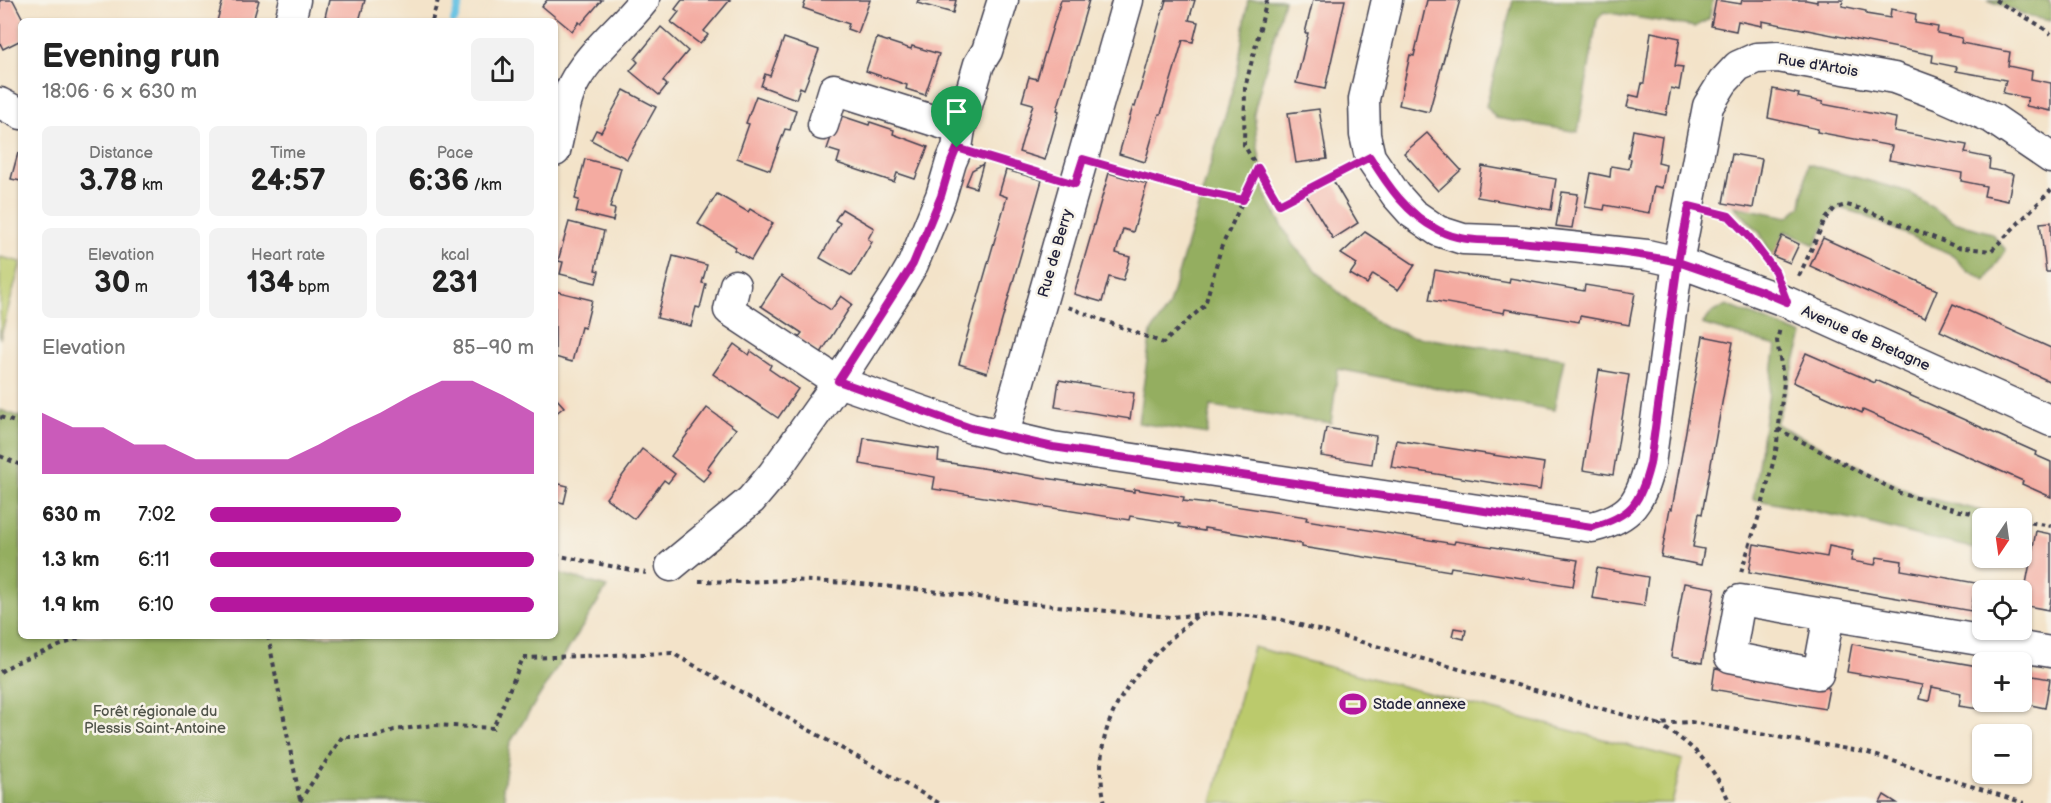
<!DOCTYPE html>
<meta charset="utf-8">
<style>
body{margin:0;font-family:"Balsamiq Sans",sans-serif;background:#f2f2f2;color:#222;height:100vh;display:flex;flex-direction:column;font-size:22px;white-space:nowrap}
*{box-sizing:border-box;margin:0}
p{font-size:20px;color:#767676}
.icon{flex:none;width:33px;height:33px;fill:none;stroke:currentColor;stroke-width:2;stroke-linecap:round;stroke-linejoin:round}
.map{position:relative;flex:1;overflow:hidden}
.panel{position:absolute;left:18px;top:18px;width:540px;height:621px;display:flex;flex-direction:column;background:#fff;border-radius:9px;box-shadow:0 2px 4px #0004}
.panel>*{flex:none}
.needle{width:39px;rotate:193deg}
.buttons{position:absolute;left:1972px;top:508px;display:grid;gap:12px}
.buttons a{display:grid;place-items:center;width:60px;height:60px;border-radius:9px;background:#fff;box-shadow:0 2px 4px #0004;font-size:30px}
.pin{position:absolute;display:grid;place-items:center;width:51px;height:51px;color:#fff;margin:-62px -26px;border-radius:50% 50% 50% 0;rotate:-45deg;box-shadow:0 0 6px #0007}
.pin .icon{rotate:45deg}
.round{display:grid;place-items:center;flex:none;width:63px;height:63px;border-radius:9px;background:#f2f2f2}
.head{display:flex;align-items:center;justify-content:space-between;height:102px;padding:0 24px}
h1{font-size:33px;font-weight:600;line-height:45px}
.stats{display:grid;grid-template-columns:repeat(3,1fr);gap:9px;height:102px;padding:6px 24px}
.stats div{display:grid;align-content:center;border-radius:9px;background:#f2f2f2;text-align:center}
.stats b{font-size:30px;font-weight:600}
.stats small{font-size:16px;font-weight:400}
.stats p{font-size:16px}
.chart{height:168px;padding:12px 24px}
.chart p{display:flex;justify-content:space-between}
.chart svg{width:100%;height:108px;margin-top:6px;fill:#b5179e;opacity:.7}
ul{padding:0 24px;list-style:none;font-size:20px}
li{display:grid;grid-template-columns:96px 72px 1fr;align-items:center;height:45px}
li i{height:15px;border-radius:8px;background:#b5179e}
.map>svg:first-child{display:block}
</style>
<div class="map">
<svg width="2051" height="803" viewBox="0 0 2051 803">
<rect width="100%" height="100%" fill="#f7f3e8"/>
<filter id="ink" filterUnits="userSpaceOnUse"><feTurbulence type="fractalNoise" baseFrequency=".0167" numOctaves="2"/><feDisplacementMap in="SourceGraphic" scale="12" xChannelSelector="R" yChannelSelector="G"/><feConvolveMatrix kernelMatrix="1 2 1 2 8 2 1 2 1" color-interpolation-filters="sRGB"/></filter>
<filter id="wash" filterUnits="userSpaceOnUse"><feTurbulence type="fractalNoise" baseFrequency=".008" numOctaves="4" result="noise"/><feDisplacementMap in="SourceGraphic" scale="24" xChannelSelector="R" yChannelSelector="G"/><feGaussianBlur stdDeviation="1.35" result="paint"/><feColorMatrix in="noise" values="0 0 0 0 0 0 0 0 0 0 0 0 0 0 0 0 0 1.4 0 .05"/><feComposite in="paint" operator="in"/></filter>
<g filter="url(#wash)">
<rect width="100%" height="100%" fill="#f3e3c9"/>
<g fill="#bbca6c" stroke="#6e7654" stroke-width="1.5">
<polygon points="0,257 21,262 0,339"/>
<polygon points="1253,647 1683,760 1672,803 1212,803"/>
</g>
<g fill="#94ae60" stroke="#5b684e" stroke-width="1.5">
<polygon points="1248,0 1284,0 1254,112 1257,142 1266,196 1293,245 1328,283 1355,306 1382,326 1410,336 1564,359 1554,410 1338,369 1331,423 1211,406 1207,434 1138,423 1151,332 1168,308 1237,75"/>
<polygon points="1513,0 1713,0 1709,19 1695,27 1604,12 1597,20 1578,132 1496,118 1486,106"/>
<polygon points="1988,0 2048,0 2051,7 2051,21 2031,17"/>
<polygon points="1808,164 1909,192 1954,222 1991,233 2006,250 1986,281 1964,268 1953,255 1861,214 1840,208 1831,215 1815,245 1785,231 1773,257 1760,233 1734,206 1788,217 1801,206"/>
<polygon points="1726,305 1803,335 1776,424 1918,496 1996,514 1995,519 1983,519 1983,550 1919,536 1862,521 1753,499 1776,346 1702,324 1713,312"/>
<polygon points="0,410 21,417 21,636 555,636 555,572 607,587 510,743 503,788 506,803 0,803"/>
</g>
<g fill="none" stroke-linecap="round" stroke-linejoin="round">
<polyline stroke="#65c2e3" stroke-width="8" points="454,21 461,0"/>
</g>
<g id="blocks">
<g fill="#f4aba1">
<polygon points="0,0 13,0 24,21 21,21 21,40 3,49 0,43"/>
<polygon points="223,0 259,0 253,21 217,21"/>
<polygon points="329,0 365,0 359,21 327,21 328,17 325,17"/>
<polygon points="547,0 602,0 581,24 579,22 572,31 542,6"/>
<polygon points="682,0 730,0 704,31 708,35 700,44 671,22 679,12 675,9"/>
<polygon points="806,0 870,0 858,33 847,29 849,24 803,8"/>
<polygon points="918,0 956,0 953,13 917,3"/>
<polygon points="1061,0 1089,0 1057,110 1059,111 1045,160 1019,152 1033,104 1022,101 1029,77 1037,79"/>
<polygon points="1166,0 1195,0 1189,20 1198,22 1193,42 1183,40 1161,114 1159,114 1145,162 1119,154 1133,106 1135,107"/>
<polygon points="1313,0 1345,0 1325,89 1296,83 1308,33 1305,33"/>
<polygon points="1427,0 1460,0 1429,112 1399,105 1410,55 1414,56"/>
<polygon points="1716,0 1741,4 1742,0 1806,0 1817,2 1817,0 1843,0 1842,6 1866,11 1866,14 1890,18 1891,9 1916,14 1915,23 1938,27 1937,33 1962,38 1961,43 2010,52 2008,66 2032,71 2031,79 2051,83 2051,111 2026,106 2028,98 2003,93 2006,80 1956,71 1957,67 1932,62 1933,55 1762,21 1762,26 1738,21 1736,31 1711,26"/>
<polygon points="661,27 688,51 663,81 667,85 659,95 630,71 638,62 635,59"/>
<polygon points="1651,32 1680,38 1675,66 1683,67 1679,90 1671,88 1666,115 1627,107 1630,95 1639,97 1642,83 1644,83"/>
<polygon points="784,38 819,50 804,89 800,87 796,99 761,86 765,74 770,76"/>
<polygon points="877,38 911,49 912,46 939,54 925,95 906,89 907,85 866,71"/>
<polygon points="1773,89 1799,94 1798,97 1823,102 1822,104 1896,118 1894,131 1967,145 1965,153 1990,158 1989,169 2013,174 2008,201 1984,196 1986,186 1961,181 1962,173 1889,160 1892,146 1817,132 1818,129 1768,118"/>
<polygon points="624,90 656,107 627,159 591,140 596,130 601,132"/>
<polygon points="756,96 796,110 790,130 785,129 770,170 737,158 749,124 746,123"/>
<polygon points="1319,109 1327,159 1296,163 1288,113"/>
<polygon points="839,115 869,125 870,122 894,130 893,134 928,147 915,179 897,173 894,182 837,163 840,153 827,149"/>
<polygon points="1633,130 1662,136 1658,163 1666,165 1662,188 1654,186 1649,213 1605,205 1604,210 1585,207 1591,173 1610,177 1611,166 1629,169 1631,159 1628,158"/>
<polygon points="1427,133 1461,170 1438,191 1404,153"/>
<polygon points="18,153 21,154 21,181 11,179"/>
<polygon points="1732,154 1762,159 1753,208 1723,203"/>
<polygon points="585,159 621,168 610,208 615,209 613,221 576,212 579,200 575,199"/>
<polygon points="983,164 976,188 966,185 972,170"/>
<polygon points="1482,166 1556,179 1551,210 1477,197"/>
<polygon points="1006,170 1042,180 987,373 959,364 1007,197 999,194"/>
<polygon points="1109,173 1147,184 1133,232 1123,229 1116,253 1130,257 1123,281 1109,277 1102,302 1074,294"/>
<polygon points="1332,179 1358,223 1333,239 1306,195"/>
<polygon points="1562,192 1578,194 1572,228 1556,226"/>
<polygon points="717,194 748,212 750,209 773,223 751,260 734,250 736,247 698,224"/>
<polygon points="842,209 874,228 868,239 872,242 852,276 820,258 840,223 835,220"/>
<polygon points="569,222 604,231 595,270 599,271 596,283 560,274 563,262 558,261"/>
<polygon points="2051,222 2051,272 2046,272 2040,223"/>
<polygon points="1365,232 1415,265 1398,290 1373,274 1367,284 1350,274 1357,264 1341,254"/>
<polygon points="1782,236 1799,244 1790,263 1773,256"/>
<polygon points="1823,238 1937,290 1925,318 1810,266"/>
<polygon points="673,256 707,265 702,283 706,284 700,308 696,307 691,326 657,318"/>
<polygon points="1435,270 1509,283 1510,278 1584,291 1585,285 1635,293 1629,325 1580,316 1579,322 1505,309 1504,313 1429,300"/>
<polygon points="781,276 831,310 841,296 852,304 821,353 798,338 802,333 761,306"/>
<polygon points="555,291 592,300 585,328 581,327 572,362 555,357"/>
<polygon points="1953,304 2051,348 2051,382 1940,331"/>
<polygon points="1703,336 1733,342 1702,514 1699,513 1693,547 1704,549 1701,565 1661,557 1670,508 1672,509"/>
<polygon points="734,344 749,355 751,351 771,365 769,369 798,389 778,418 713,374"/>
<polygon points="1806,353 1875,383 1876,380 2036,452 2035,455 2051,462 2051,497 2022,484 2023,481 1978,461 1863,410 1862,413 1793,382"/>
<polygon points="1599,370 1629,375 1613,475 1583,470"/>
<polygon points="1059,380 1134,393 1130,419 1055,407"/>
<polygon points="555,397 564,407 555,414"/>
<polygon points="707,408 736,429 707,468 711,472 703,481 671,456"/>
<polygon points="1326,428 1376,436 1372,464 1321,456"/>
<polygon points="864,438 939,450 938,461 1134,492 1134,489 1184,497 1183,501 1208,504 1208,502 1307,517 1306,520 1454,544 1455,541 1578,560 1573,586 1451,567 1450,571 1327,551 1302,547 1302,544 1204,528 1204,531 1179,527 1180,524 1130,516 1129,520 933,489 935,477 860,464"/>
<polygon points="1396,440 1544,463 1540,490 1391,467"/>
<polygon points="642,449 675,474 668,483 664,480 634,519 606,498"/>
<polygon points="555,483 568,486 564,503 555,501"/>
<polygon points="2036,531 2051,534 2051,598 2049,610 2022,605"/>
<polygon points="1754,544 1827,557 1829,546 1853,551 1851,561 1875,565 1877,557 1902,561 1901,570 1976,583 1971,611 1749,572"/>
<polygon points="1597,568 1648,577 1644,606 1592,598"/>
<polygon points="1684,583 1715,588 1702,663 1671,657"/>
<polygon points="1454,628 1466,630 1464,639 1452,636"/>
<polygon points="1852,644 1983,667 1983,696 1981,696 1979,709 1959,706 1961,693 1932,687 1929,701 1919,699 1922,685 1847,672"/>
<polygon points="1715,668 1829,688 1825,709 1712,689"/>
<polygon points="2022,674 2050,679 2045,708 2022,703"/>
<polygon points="1884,795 1897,803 1880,803"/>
</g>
</g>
</g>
<g filter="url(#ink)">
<use href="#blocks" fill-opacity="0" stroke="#413f50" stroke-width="1.5"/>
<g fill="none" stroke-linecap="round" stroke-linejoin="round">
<defs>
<g id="minor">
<polyline points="1387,0 1364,99 1365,135 1370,157 1396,195 1412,213 1438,231 1463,239 1515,241 1647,255 1678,262 1787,302 2051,421"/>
<polyline points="290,21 295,0"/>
<polyline points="0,103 21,114"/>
<polyline points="823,125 834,89 960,129"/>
<path d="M555 151C561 128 564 99 576 79 594 49 623 27 644 0"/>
<path d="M735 285 729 310 838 382 971 428 1053 447 1592 527C1632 517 1640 502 1650 464L1678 262 1708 106 1723 82 1738 66 1756 58 1778 57 1894 78 1940 95 1992 118 2051 158"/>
<polyline points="1003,437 1128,0"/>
<polyline points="671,566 751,500 773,474 838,382 899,288 913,264 941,196 951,162 957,148 960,129 979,64 987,51 1003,0"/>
<polyline points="1829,615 1818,674 1730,657 1740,600 2051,652"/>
</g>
</defs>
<use href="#minor" stroke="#413f50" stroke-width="33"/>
<g stroke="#413f50" stroke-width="4" stroke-dasharray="4.5 4.5" stroke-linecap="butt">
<polyline points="1267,0 1245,88 1244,145 1279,204 1345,170"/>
<polyline points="1995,0 2039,25 2051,34"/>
<polyline points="432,21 438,0"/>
<polyline points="984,156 1049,176"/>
<polyline points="1110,167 1185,188 1243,200"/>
<polyline points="1715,213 1729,216 1749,237 1771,266"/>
<polyline points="1799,276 1825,220 1835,208 1847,205 1865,210 1957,247 1991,251 2051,190"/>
<polyline points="1068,307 1163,343 1205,305 1221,248 1258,168"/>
<polyline points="0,417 21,424"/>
<polyline points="1778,429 1900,493 1960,511 2010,519"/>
<polyline points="0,456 21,465"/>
<polyline points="2022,521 2051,526"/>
<polyline points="555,555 646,573"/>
<polyline points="1741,572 1762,506 1776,451 1784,382 1777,341 1780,328"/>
<polyline points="699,581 742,582 789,580 851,583 924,590 1015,602 1170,617 1219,613 1279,619 1657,724 1691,722 1865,752 2024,803"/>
<polyline points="268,636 300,800"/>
<polyline points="0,672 13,664 84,636"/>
<path d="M1658 724C1694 745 1713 765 1730 803"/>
<polyline points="300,801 342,737 376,737 394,730 434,725 493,728 523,658 672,653 939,803"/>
<path d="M1105 803C1086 718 1138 666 1198 615"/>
</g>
<use href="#minor" stroke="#fff" stroke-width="30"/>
</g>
</g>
<g fill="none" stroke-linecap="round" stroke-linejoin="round" filter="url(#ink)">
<defs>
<path id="route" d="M957 148 951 162 941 196 913 264 838 381 971 428 1053 447 1592 527C1632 516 1640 503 1650 464L1678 262 1759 290 1787 302 1775 271 1749 237 1729 216 1689 206 1678 262C1626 251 1572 247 1518 242 1491 239 1464 244 1438 230 1407 214 1388 186 1370 157L1279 204 1258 168 1243 200 1185 188 1083 159 1075 184 957 148"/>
</defs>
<use href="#route" stroke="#fff" stroke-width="12"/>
<use href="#route" stroke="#b5179e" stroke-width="8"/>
</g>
<defs>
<symbol id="stadium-bare" viewBox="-9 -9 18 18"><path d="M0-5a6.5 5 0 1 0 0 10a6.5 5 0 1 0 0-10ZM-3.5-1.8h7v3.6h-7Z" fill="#b5179e" stroke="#f7f3e8" stroke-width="2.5" paint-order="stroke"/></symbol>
</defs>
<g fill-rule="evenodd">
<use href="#stadium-bare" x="1334" y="685" width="38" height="38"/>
</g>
<g text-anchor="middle" stroke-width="5" stroke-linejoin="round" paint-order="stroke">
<g font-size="15" fill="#22223b" stroke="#f7f3e8">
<text transform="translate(1818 65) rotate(9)" y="5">Rue d'Artois</text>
<text transform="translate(1055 253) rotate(-74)" y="5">Rue de Berry</text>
<text transform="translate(1866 338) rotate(24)" y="5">Avenue de Bretagne</text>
</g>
<g font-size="15" fill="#22223b" stroke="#f7f3e8" text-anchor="start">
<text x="1373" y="709">Stade annexe</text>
</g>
<g font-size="15" fill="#50544a" stroke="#f7f3e8">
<text x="155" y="716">Forêt régionale du<tspan x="155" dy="17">Plessis Saint-Antoine</tspan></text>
</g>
</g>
</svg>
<div class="buttons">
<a><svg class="needle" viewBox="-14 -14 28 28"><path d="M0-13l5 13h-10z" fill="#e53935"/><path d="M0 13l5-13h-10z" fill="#767676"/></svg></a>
<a><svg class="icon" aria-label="locate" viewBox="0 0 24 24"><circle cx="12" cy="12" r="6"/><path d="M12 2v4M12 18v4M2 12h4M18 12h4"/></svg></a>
<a>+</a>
<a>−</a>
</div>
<div class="pin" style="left:957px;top:148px;background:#1e9e55"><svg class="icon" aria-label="arrive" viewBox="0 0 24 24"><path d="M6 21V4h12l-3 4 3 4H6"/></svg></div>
<section class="panel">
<div class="head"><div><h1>Evening run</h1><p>18:06 · 6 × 630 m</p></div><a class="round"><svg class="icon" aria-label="share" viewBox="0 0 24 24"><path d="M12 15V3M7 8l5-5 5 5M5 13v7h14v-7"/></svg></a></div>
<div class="stats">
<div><p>Distance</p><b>3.78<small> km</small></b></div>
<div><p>Time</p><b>24:57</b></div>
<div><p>Pace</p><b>6:36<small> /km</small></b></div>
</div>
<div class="stats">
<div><p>Elevation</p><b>30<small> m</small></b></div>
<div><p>Heart rate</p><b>134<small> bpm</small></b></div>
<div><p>kcal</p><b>231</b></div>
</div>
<div class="chart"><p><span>Elevation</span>85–90 m</p>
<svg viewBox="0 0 160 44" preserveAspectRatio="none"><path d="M0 44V19L10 25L20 25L30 32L40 32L50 38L60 38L70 38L80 38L90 32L100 25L110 19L120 12L130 6L140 6L150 12L160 19V44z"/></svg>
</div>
<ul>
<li><b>630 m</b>7:02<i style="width:59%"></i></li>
<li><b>1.3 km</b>6:11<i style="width:100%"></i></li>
<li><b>1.9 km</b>6:10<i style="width:100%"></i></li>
</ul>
</section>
</div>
